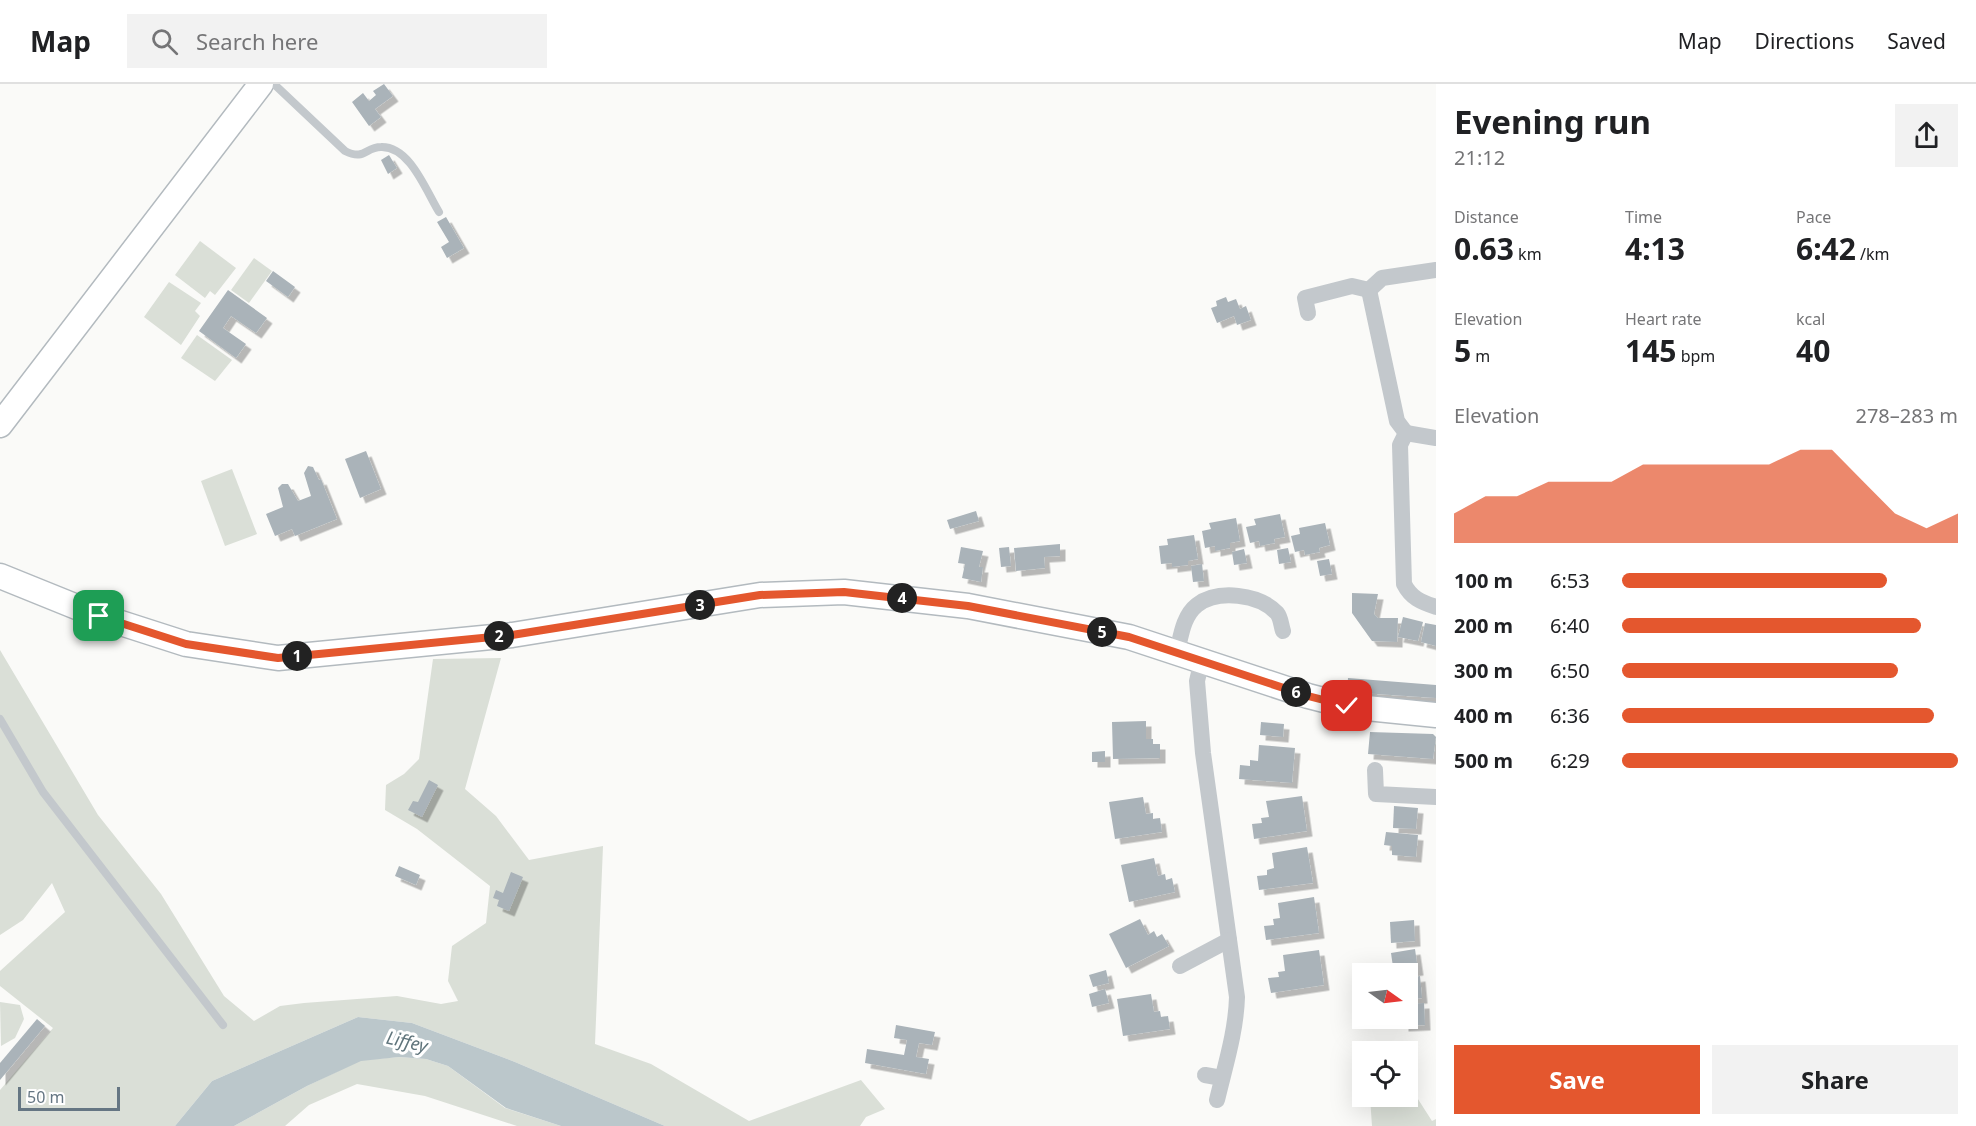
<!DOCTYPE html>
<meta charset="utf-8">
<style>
body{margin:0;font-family:"Noto Sans",sans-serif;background:#f2f2f2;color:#202124;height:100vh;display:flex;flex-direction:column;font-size:22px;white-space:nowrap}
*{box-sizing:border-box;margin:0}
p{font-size:20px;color:#757577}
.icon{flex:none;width:33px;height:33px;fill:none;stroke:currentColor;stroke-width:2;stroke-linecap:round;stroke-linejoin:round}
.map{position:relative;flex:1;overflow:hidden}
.drawer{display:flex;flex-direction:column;background:#fff;width:540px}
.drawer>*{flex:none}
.needle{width:39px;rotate:104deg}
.controls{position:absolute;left:1352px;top:879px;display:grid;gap:12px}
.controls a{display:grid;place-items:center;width:66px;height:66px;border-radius:0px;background:#fff;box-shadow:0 6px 24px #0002;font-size:30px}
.scale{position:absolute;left:18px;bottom:15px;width:102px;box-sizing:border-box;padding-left:6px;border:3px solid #657683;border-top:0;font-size:16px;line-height:21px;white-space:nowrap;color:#657683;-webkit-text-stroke:4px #fff;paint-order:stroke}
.pin{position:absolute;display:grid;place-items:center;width:51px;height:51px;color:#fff;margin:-26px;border-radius:12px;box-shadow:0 3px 9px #0006}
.km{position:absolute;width:30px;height:30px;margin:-15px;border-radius:50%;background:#222;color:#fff;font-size:16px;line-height:30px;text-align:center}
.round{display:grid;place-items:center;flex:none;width:63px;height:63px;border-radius:0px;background:#f2f2f2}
.summary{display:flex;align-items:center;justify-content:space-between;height:102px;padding:0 18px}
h1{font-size:33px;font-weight:700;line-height:45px}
.figures{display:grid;grid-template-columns:repeat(3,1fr);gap:9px;height:102px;padding:6px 18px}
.figures div{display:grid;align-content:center}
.figures b{font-size:30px;font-weight:700}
.figures small{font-size:16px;font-weight:400}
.figures p{font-size:16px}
.chart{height:168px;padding:12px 18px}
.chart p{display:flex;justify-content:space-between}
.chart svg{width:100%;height:108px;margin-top:6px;fill:#e4572e;opacity:.7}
.primary-button{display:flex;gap:12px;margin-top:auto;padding:12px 18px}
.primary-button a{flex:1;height:69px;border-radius:0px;background:#e4572e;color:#fff;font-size:24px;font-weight:700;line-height:69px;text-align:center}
.primary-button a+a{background:#f2f2f2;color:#202124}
ul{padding:0 18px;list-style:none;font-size:20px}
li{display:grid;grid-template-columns:96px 72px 1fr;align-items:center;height:45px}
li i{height:15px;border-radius:8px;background:#e4572e}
header{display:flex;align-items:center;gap:36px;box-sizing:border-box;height:84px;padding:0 30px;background:#fff;border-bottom:2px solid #e0e0e0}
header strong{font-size:28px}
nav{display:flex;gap:33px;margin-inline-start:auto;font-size:21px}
.search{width:420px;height:54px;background:#f2f2f2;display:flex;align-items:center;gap:15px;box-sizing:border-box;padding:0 21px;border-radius:0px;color:#757577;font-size:22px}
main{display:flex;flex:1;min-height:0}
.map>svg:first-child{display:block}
</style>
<header>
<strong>Map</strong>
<div class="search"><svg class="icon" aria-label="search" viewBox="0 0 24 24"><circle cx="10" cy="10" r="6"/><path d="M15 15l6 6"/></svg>Search here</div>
<nav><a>Map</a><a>Directions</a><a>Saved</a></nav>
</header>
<main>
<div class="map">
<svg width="1436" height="1042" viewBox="0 0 1436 1042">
<defs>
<filter id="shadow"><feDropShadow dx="5.5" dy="5.5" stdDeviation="0" flood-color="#0004"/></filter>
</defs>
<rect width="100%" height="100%" fill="#fafaf8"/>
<g fill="#dadfd7">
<polygon points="200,157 236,184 215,211 210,207 205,214 175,191"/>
<polygon points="254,174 272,187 249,219 231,206"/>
<polygon points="169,198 201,219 195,227 200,232 181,261 144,233"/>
<polygon points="197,251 232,276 215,297 181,274"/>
<polygon points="232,385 257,450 225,462 201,397"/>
<polygon points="0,566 98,731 161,810 224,912 254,937 280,922 304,919 397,912 441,920 458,917 448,897 452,862 486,839 490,802 417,745 385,726 386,701 404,690 419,675 433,575 501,574 465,705 496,732 529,776 603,762 595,960 651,980 749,1037 861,996 885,1025 866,1033 860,1042 665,1042 515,978 412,939 358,933 212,997 175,1042 0,1042 0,1006 53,944 0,902 0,887 65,828 52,799 23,836 0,851"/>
<polygon points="0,918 20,921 24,935 15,954 1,962"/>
<polygon points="399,973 426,975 448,982 505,1024 561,1042 517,1042 425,1012 357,1000 309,1021 285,1042 234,1042 307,1002 361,976"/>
<polygon points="1407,998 1432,1037 1436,1035 1436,1042 1372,1042 1370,1013 1407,1012"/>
</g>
<polygon fill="#bbc7cb" points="358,933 412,939 515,978 665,1042 561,1042 506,1024 448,982 426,975 399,973 361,977 307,1002 234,1042 175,1042 212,997"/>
<g fill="#aab3b9" filter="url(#shadow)">
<polygon points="384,0 393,12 375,25 381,33 369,42 352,18 363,9 369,17 376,11 373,7"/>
<polygon points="389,71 397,84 388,90 381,76"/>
<polygon points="446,133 464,164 447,174 441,163 449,158 437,138"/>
<polygon points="273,187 295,203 288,213 266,197"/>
<polygon points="228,206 267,234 256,249 231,232 223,244 246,260 236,274 199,247"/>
<polygon points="1226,213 1228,218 1236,215 1240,225 1246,222 1251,236 1237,241 1234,232 1217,239 1211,224 1217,222 1216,217"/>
<polygon points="366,367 381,405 360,414 345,375"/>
<polygon points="308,382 313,383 319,396 321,395 337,435 295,452 292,445 275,452 266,430 283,423 278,404 282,400 288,400 298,417 311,412 304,389"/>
<polygon points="976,427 979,437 950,445 947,436"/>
<polygon points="1280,430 1285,453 1274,455 1275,459 1260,462 1259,457 1250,459 1246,443 1256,441 1254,435"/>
<polygon points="1236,434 1240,457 1230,459 1230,464 1215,467 1215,462 1205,464 1202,447 1211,445 1209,439"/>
<polygon points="1325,439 1330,461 1319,464 1320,468 1305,471 1304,466 1295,468 1291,452 1300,450 1299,444"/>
<polygon points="1194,451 1198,475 1188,477 1188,481 1172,483 1172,479 1161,480 1159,462 1168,461 1167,455"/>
<polygon points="1060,460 1060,472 1044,473 1045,484 1016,487 1014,464"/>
<polygon points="961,463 983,467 979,483 983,483 981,498 962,494 965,480 958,479"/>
<polygon points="1009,463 1011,482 1001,483 999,464"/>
<polygon points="1288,464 1291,478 1279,480 1277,466"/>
<polygon points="1244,465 1247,479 1234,481 1232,468"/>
<polygon points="1329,475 1332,490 1320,492 1317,477"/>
<polygon points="1202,480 1204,497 1193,498 1191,482"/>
<polygon points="1352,509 1378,510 1374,530 1378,534 1398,534 1397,558 1372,557 1352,529"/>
<polygon points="1403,533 1423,538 1418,557 1398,553"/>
<polygon points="1425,539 1436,541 1436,562 1421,558"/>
<polygon points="1348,594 1436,601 1436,614 1347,608"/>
<polygon points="1146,637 1146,655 1153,655 1153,660 1160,660 1160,674 1113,675 1112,638"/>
<polygon points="1261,638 1284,640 1283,653 1260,651"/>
<polygon points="1370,648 1433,650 1436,653 1433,675 1368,670"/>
<polygon points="1259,661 1295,664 1292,699 1239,695 1240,681 1250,682 1250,676 1258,677"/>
<polygon points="1105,667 1105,678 1092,678 1092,668"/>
<polygon points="429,696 438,701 422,733 408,726 413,717 418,718"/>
<polygon points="1302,712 1307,747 1254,755 1252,740 1262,739 1261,734 1269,733 1266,717"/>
<polygon points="1143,713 1146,730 1153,729 1153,735 1160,734 1162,748 1115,755 1109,718"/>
<polygon points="1394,722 1418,724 1416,745 1393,744"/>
<polygon points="1386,748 1418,751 1416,773 1392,771 1392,762 1384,761"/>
<polygon points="1307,763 1313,799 1259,806 1257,792 1267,791 1267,786 1274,784 1272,769"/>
<polygon points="1154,774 1158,792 1165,790 1166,796 1172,794 1175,808 1129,818 1121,781"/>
<polygon points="399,782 420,791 416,801 395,792"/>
<polygon points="511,788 523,793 509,827 497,822 499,816 493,814 496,806 503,809"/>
<polygon points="1314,813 1319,849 1266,856 1264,842 1274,841 1273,835 1280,834 1278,819"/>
<polygon points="1140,835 1148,851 1154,847 1157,853 1162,850 1169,862 1126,884 1109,850"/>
<polygon points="1414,836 1415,857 1391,859 1390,838"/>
<polygon points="1415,865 1418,886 1394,890 1391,869"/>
<polygon points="1319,866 1324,901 1271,909 1268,894 1279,893 1278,888 1285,887 1283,871"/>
<polygon points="1106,886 1109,899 1093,903 1089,891"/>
<polygon points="1420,892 1422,914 1407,916 1407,894"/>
<polygon points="1105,905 1109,919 1092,923 1089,910"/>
<polygon points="1151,910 1154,928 1160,927 1161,933 1168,932 1170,945 1123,952 1117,915"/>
<polygon points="1424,919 1425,941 1403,942 1403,934 1407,934 1407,920"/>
<polygon points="37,935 45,942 0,996 0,979"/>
<polygon points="896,941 935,948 932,961 919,959 916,973 929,975 926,990 865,979 867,965 904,971 907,956 894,954"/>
</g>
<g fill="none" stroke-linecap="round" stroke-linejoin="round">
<defs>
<g id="secondary">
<polyline points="0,341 261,0"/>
<polyline points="0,492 99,532 186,560 278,574 512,551 760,511 844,508 968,522 1129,553 1308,612 1347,622 1436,631"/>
</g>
</defs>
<use href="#secondary" stroke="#b3babf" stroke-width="27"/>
<g stroke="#c3c8cc" stroke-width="8">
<path d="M274 0 345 67C365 77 365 63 381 63 410 62 426 107 439 128"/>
<polyline points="0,635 43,708 223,941"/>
</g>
<g stroke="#c3c8cc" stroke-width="16">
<polyline points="1369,206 1397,337 1406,349"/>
<polyline points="1369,206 1382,194 1436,186"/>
<polyline points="1308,229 1305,214 1352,202 1369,206"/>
<path d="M1436 354 1406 349 1400 361 1404 500C1411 514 1421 518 1436 523"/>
<path d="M1177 568C1181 552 1183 532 1197 521 1218 505 1259 510 1277 529 1281 534 1281 541 1283 547"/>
<path d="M1202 576 1197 597 1203 669 1237 913C1236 948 1225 982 1217 1016"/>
<polyline points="1375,686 1376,710 1436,713"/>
<polyline points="1180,882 1229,856"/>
<polyline points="1205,991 1222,994"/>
</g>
<use href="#secondary" stroke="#fff" stroke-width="24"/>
</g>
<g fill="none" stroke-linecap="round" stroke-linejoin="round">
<defs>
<polyline id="route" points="99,532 186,560 278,574 512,551 760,511 844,508 968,522 1129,553 1308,612 1347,622"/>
</defs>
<use href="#route" stroke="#fff" stroke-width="12"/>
<use href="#route" stroke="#e4572e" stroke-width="8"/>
</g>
<g text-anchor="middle" stroke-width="6" stroke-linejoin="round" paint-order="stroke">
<g font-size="18" font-style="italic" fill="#60757c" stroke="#fff">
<text transform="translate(407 958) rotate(13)" y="6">Liffey</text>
</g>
</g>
</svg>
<div class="controls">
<a><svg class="needle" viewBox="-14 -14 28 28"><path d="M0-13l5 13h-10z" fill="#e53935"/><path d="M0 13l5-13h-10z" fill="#757577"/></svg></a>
<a><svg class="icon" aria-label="locate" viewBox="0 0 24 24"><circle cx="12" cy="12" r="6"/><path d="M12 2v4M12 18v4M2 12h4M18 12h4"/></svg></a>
</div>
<div class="scale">50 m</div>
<div class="pin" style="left:99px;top:532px;background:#1e9e55"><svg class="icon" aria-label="arrive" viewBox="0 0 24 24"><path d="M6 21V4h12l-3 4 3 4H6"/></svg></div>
<div class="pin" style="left:1347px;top:622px;background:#d93025"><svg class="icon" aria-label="check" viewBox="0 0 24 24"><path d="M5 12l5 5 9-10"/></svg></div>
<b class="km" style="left:297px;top:572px">1</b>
<b class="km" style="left:499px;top:552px">2</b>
<b class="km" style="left:700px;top:521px">3</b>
<b class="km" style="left:902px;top:514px">4</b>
<b class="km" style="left:1102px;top:548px">5</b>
<b class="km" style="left:1296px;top:608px">6</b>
</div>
<section class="drawer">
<div class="summary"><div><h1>Evening run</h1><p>21:12</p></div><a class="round"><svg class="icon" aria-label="share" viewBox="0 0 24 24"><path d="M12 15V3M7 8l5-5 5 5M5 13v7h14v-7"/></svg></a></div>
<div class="figures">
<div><p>Distance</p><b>0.63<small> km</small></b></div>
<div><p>Time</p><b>4:13</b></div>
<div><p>Pace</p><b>6:42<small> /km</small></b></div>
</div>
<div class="figures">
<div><p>Elevation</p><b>5<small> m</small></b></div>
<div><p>Heart rate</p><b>145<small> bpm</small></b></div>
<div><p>kcal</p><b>40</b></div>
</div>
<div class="chart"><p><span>Elevation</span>278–283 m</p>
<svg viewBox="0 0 160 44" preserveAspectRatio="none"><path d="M0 44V32L10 25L20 25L30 19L40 19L50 19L60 12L70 12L80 12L90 12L100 12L110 6L120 6L130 19L140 32L150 38L160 32V44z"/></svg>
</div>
<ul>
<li><b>100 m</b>6:53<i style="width:79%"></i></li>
<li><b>200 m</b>6:40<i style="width:89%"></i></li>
<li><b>300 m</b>6:50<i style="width:82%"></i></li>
<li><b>400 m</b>6:36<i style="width:93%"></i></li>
<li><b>500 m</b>6:29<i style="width:100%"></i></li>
</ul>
<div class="primary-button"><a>Save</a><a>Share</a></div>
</section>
</main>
